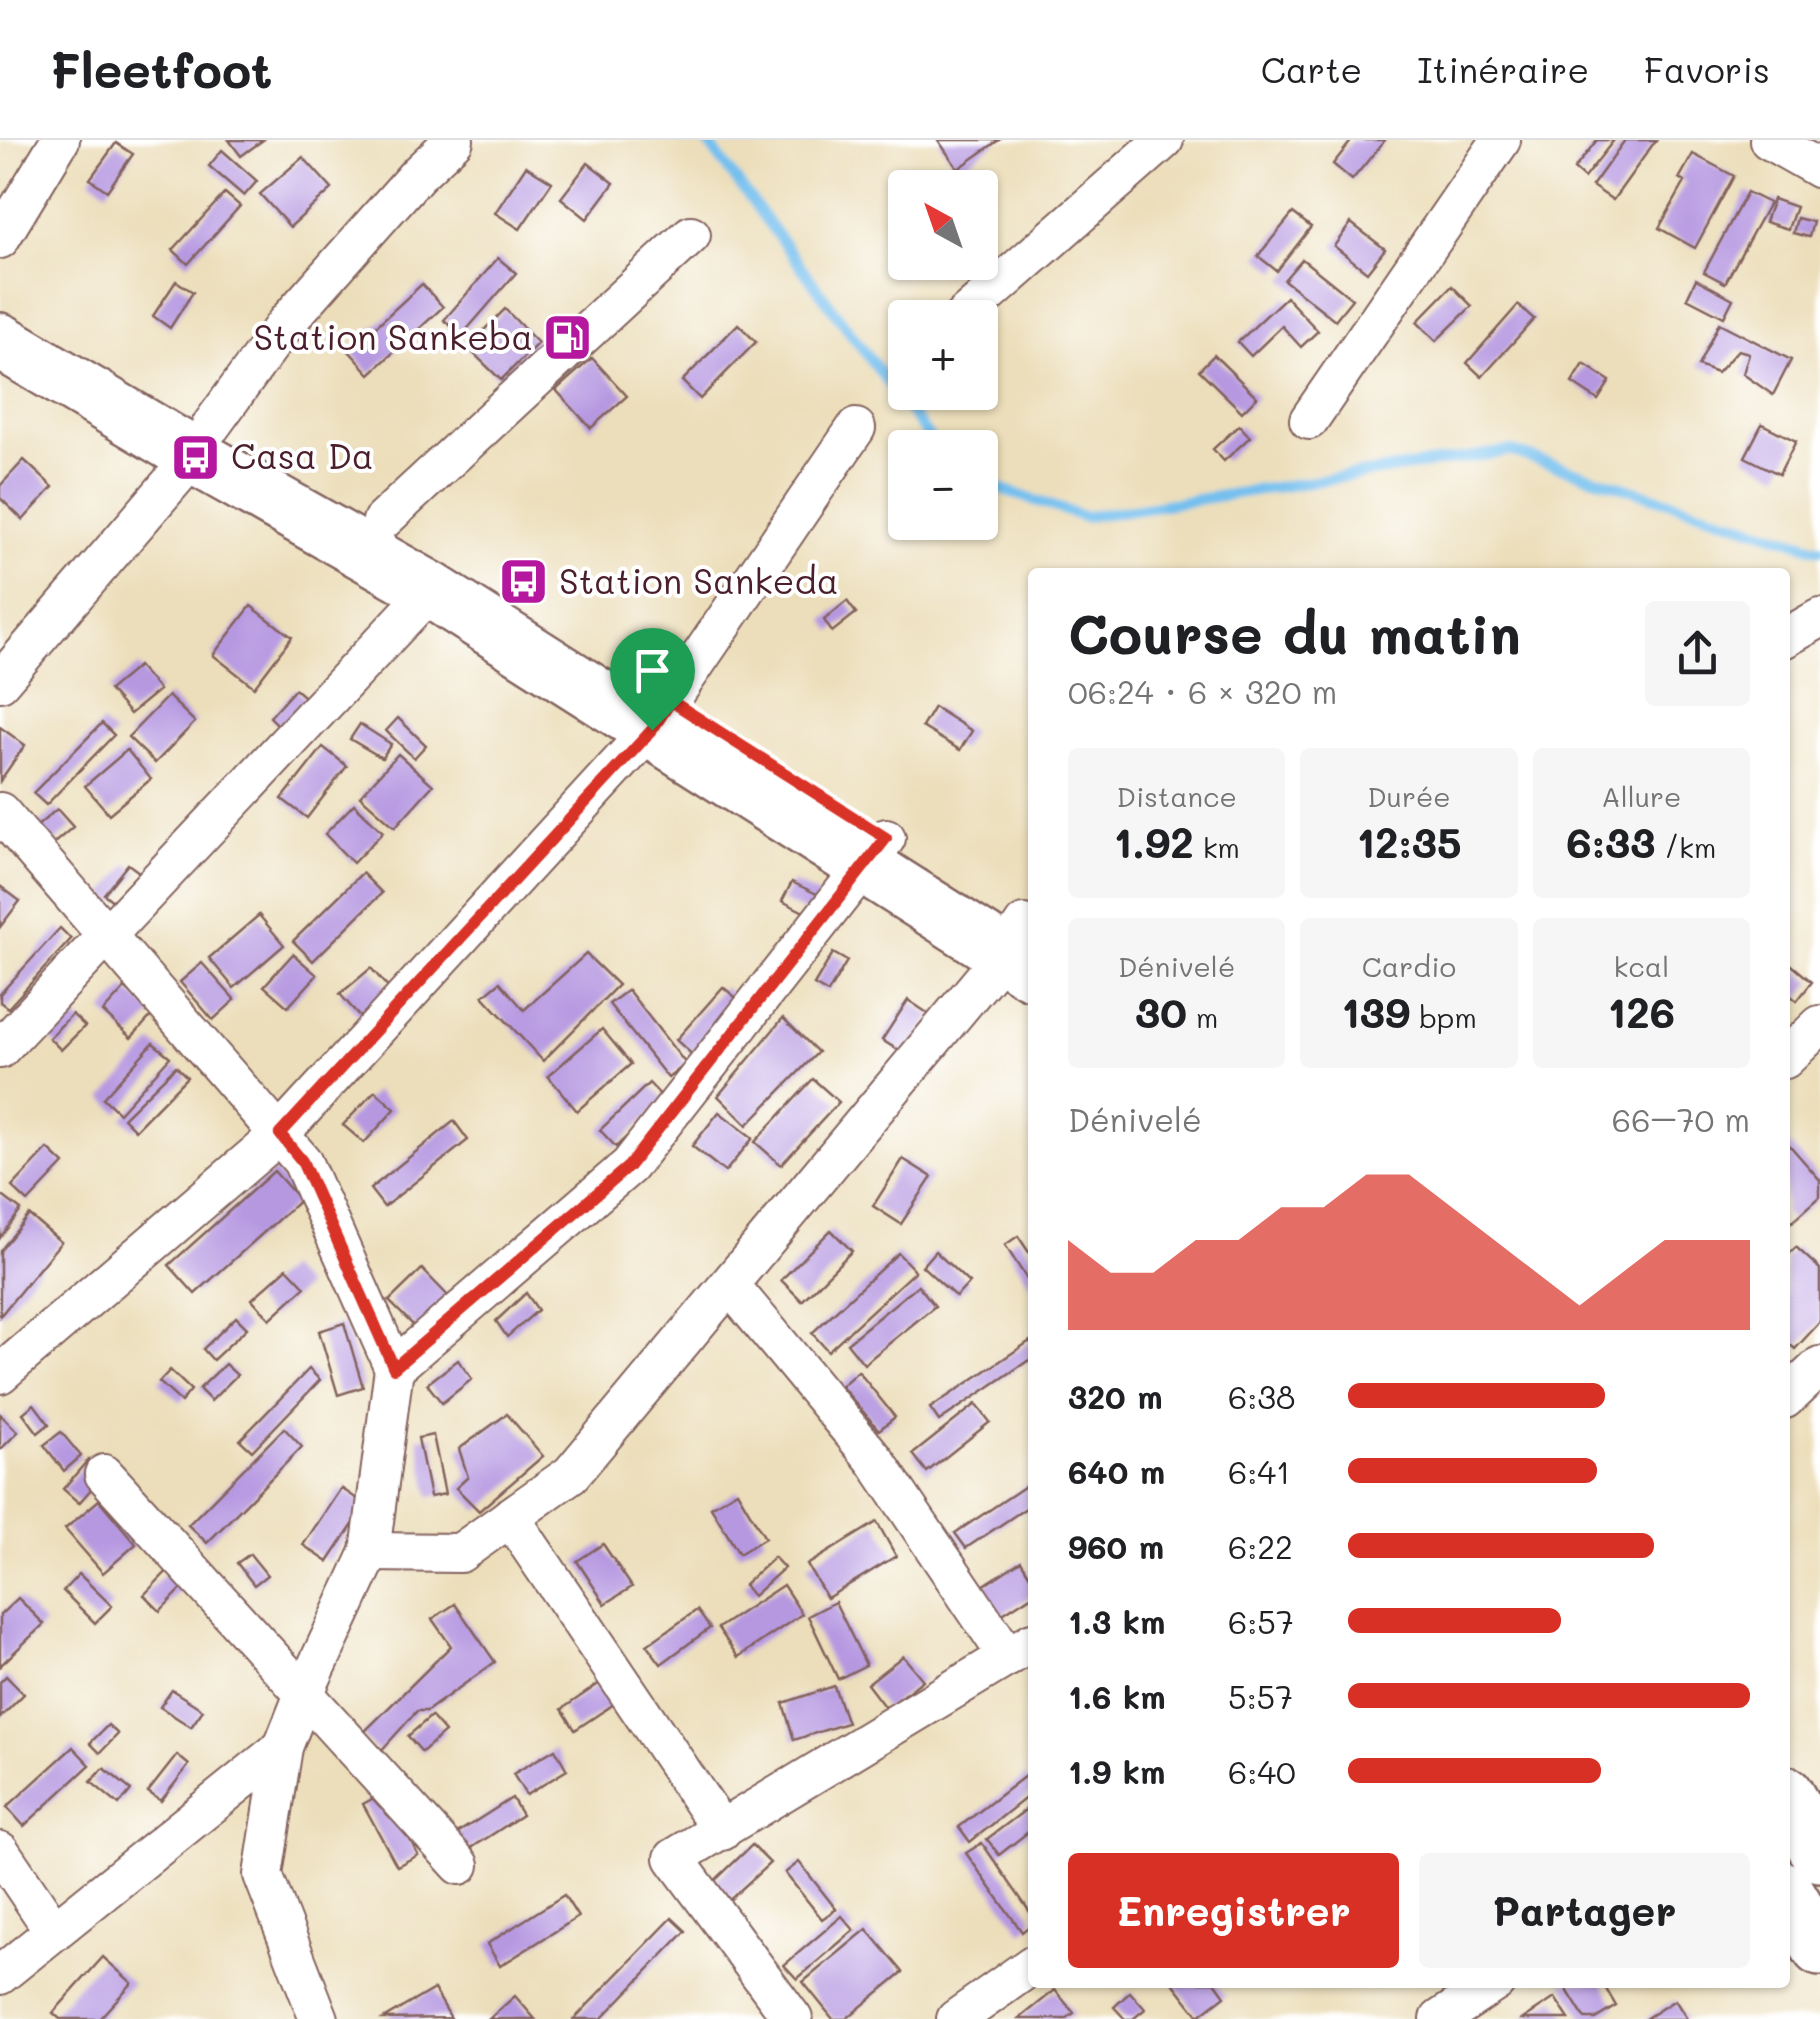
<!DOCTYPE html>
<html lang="fr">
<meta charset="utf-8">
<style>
body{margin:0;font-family:Mali,sans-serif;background:#f6f6f6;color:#202124;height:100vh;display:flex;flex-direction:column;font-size:38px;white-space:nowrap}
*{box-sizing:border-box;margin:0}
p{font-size:32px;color:#757577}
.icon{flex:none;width:55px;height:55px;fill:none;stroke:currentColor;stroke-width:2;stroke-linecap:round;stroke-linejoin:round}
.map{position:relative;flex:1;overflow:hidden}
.drawer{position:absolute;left:1028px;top:428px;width:762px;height:1420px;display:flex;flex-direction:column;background:#fff;border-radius:10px;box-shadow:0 2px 8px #0004}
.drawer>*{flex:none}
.needle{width:65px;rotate:320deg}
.controls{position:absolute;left:888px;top:30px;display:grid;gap:20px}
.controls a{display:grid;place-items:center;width:110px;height:110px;border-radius:10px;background:#fff;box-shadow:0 2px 8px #0004;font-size:50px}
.pin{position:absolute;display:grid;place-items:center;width:85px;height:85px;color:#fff;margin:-102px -42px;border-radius:50% 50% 50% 0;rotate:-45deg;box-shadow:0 0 10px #0007}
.pin .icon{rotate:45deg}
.round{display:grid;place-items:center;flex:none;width:105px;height:105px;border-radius:10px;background:#f6f6f6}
.summary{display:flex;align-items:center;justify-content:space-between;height:170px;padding:0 40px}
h1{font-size:55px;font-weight:700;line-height:75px}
.metrics{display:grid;grid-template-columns:repeat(3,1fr);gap:15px;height:170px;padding:10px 40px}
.metrics div{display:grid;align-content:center;border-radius:10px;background:#f6f6f6;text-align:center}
.metrics b{font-size:42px;font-weight:700}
.metrics small{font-size:28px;font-weight:400}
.metrics p{font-size:28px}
.chart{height:280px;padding:20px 40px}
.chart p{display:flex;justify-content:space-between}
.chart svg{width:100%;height:180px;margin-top:10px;fill:#d93025;opacity:.7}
.button{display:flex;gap:20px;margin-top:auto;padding:20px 40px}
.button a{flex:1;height:115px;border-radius:10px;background:#d93025;color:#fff;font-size:40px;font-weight:700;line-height:115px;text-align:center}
.button a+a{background:#f6f6f6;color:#202124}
ul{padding:0 40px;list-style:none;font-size:32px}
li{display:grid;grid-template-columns:160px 120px 1fr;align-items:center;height:75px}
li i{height:25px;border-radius:12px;background:#d93025}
header{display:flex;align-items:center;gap:60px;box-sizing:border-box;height:140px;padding:0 50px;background:#fff;border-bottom:2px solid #e0e0e0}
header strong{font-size:48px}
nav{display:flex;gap:55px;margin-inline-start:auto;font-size:35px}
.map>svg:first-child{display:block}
</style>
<header>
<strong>Fleetfoot</strong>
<nav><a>Carte</a><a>Itinéraire</a><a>Favoris</a></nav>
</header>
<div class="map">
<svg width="1820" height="1879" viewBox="0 0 1820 1879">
<rect width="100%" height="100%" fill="#fff"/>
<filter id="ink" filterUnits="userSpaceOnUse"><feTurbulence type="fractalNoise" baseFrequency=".01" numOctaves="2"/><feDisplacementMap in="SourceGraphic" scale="20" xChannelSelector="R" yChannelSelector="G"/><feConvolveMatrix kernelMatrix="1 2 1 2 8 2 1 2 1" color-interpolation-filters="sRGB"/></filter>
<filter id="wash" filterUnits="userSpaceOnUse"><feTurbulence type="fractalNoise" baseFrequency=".0048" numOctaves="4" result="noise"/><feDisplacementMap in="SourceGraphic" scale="40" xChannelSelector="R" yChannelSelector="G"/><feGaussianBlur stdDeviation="2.25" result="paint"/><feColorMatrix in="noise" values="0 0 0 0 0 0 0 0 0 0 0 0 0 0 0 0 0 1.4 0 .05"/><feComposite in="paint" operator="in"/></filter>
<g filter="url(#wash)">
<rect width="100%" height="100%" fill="#ecdeba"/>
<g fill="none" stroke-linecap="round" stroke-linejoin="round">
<g stroke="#75c0ef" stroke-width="11">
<polyline points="706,0 937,308"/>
<polyline points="980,342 1084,377 1510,311 1820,409"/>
</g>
</g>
<g id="blocks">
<g fill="#b698e1">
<polygon points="229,0 263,0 241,16"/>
<polygon points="938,0 999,0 958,29"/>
<polygon points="1352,0 1385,0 1352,40 1333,24"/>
<polygon points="1597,0 1614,0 1584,38 1574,29"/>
<polygon points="1625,0 1656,0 1613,60 1592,46"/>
<polygon points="116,3 133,14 107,51 90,39"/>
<polygon points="222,10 257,41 244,56 209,26"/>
<polygon points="1693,14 1734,36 1695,108 1659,88 1685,42 1679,39"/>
<polygon points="303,17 332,49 290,87 260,54"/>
<polygon points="588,23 614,43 587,79 561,58"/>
<polygon points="526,26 552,42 520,89 495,73"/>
<polygon points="1747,52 1769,63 1725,143 1704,132"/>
<polygon points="225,53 240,66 188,124 173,110"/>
<polygon points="1773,59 1796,67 1788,89 1765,82"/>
<polygon points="1293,73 1311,87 1277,131 1258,116"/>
<polygon points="1797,78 1813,82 1809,97 1793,93"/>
<polygon points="1351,83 1385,109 1367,132 1334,106"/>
<polygon points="498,118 516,133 462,195 444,180"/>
<polygon points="1302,119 1352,159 1335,180 1284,140"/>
<polygon points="1696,139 1733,159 1724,177 1687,158"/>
<polygon points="176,141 193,152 170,188 153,176"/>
<polygon points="422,144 443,167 370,234 349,211"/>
<polygon points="1452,146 1472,166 1436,201 1417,182"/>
<polygon points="1286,157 1318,191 1301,207 1282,186 1251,216 1238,202"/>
<polygon points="1518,165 1534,179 1482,237 1467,223"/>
<polygon points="505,169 538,203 501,240 467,207"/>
<polygon points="1719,183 1791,220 1773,255 1743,234 1749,213 1738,210 1717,233 1698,226"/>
<polygon points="738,184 756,202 700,259 682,241"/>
<polygon points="1214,215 1257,257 1242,272 1199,230"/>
<polygon points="592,218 627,256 591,288 556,250"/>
<polygon points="1584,224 1610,241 1598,260 1572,243"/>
<polygon points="1762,284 1796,301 1779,334 1745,317"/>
<polygon points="1239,285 1250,297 1224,321 1213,309"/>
<polygon points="24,320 53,347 23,380 0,358 0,346"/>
<polygon points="847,461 856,473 832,492 824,480"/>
<polygon points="251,466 292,497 254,547 213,515"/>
<polygon points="138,526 159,550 130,574 109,550"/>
<polygon points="295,549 310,562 284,591 270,577"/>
<polygon points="168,556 195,582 155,623 128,597"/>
<polygon points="934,567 972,591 960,610 922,587"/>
<polygon points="398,578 426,605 414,618 386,591"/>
<polygon points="102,583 114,595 46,665 33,653"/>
<polygon points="360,584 391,604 382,618 350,599"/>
<polygon points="0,587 25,605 0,641"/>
<polygon points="323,607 347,626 307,678 282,659"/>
<polygon points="127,610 151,639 109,674 85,646"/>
<polygon points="398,614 433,645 395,687 360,656"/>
<polygon points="354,664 383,692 353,723 325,694"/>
<polygon points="57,669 73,687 52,705 36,687"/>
<polygon points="128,724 139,732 115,763 104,754"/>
<polygon points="362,733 382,753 313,821 293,801"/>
<polygon points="792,742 827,759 818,779 782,761"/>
<polygon points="0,746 20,761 0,787"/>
<polygon points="259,775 284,805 234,848 209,818"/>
<polygon points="60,788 71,799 8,868 0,862 0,854"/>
<polygon points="833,813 847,821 828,853 814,845"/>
<polygon points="293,814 317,835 288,867 264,846"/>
<polygon points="586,814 618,845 543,921 483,856 500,842 524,870"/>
<polygon points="1787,821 1812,842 1797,861 1785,851"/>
<polygon points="202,823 235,860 213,880 180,842"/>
<polygon points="371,828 396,857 366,884 340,854"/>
<polygon points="723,847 746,866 698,920 676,900"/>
<polygon points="125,848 154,873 131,898 103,872"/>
<polygon points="628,850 686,924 668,938 609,864"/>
<polygon points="908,860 932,876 906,915 882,900"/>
<polygon points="72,874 85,886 61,910 49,898"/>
<polygon points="783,878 818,912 747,985 718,956"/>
<polygon points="602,889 631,924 577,971 548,936"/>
<polygon points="153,903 170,917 119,973 103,958"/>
<polygon points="176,926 187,937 135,990 123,978"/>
<polygon points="813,939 839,962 781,1025 755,1002"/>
<polygon points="649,943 665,960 616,1007 600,990"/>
<polygon points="375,951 395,969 364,1003 343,985"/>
<polygon points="719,972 753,998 725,1032 692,1006"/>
<polygon points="454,981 468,1000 384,1067 370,1049"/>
<polygon points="1785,1000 1820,1040 1820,1057 1792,1082 1785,1073"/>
<polygon points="48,1009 64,1024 28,1062 12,1047"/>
<polygon points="903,1019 932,1037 901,1084 873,1066"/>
<polygon points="274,1031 300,1060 195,1154 169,1125"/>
<polygon points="0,1054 21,1070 0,1098"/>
<polygon points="29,1075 61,1102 0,1176 0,1111"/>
<polygon points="831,1090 852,1111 802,1161 781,1140"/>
<polygon points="1018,1096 1032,1117 1032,1147 1005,1105"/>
<polygon points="1796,1107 1820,1129 1820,1182 1795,1209 1785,1200 1785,1118"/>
<polygon points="935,1111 969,1143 956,1157 922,1126"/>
<polygon points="898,1113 915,1131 828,1211 812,1193"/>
<polygon points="287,1128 305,1147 270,1179 252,1159"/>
<polygon points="422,1129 451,1159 419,1191 389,1161"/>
<polygon points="918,1145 935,1166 864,1224 847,1203"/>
<polygon points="526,1153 538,1170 507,1197 496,1181"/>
<polygon points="236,1177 247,1188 213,1220 203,1209"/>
<polygon points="344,1183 363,1247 338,1255 319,1191"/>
<polygon points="1030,1201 1032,1205 1032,1218 939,1281 930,1268"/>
<polygon points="458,1220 472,1239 442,1263 427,1244"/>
<polygon points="225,1224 237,1235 211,1261 199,1249"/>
<polygon points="309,1229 320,1240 252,1311 240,1300"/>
<polygon points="170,1230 191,1250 181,1262 159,1242"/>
<polygon points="858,1231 895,1277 879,1290 841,1246"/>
<polygon points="34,1264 49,1284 38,1293 23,1273"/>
<polygon points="976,1264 990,1282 927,1332 913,1314"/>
<polygon points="0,1274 18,1292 0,1310"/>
<polygon points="507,1274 543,1316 479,1371 456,1348 468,1337 459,1309"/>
<polygon points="284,1288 302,1307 207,1403 188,1385"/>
<polygon points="61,1292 81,1316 64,1331 44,1305"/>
<polygon points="433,1295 445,1354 430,1357 418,1298"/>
<polygon points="88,1320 104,1334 79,1363 63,1349"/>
<polygon points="1030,1343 1032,1347 1032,1364 966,1408 955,1393"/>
<polygon points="341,1348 366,1365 328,1422 303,1405"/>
<polygon points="737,1351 765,1398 739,1414 711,1367"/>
<polygon points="99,1360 136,1404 103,1433 65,1389"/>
<polygon points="877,1382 896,1416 827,1458 807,1425"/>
<polygon points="603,1404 632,1447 605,1464 577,1421"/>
<polygon points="250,1414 267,1435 254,1445 237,1423"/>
<polygon points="774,1417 784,1428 753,1456 744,1445"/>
<polygon points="179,1419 195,1435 160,1471 144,1455"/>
<polygon points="1021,1421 1032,1439 1032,1455 1001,1475 983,1446"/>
<polygon points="79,1434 112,1466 95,1483 63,1451"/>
<polygon points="783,1445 802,1474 738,1517 718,1488"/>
<polygon points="18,1458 44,1484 0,1526 0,1475"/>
<polygon points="835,1462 866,1525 838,1539 808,1476"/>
<polygon points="455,1464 495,1522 427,1571 417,1571 379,1613 361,1595 451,1506 432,1479"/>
<polygon points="697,1470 710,1488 661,1524 647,1505"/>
<polygon points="903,1516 923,1540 886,1569 867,1544"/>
<polygon points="6,1536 24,1554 0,1578 0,1542"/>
<polygon points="600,1543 614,1564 575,1590 562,1569"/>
<polygon points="834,1546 847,1583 794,1600 783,1563"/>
<polygon points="172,1550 203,1570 191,1587 160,1567"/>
<polygon points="431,1576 445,1592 422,1612 408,1596"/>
<polygon points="108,1585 118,1594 100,1613 90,1603"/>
<polygon points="73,1607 90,1625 24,1686 7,1667"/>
<polygon points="555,1609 567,1630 526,1655 513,1634"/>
<polygon points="177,1615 189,1625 161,1661 148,1652"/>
<polygon points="104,1628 131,1650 119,1665 91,1642"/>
<polygon points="1025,1636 1032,1645 1032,1653 970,1702 959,1687"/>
<polygon points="385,1652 418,1715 397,1726 363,1664"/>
<polygon points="512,1658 522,1675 459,1716 448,1699"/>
<polygon points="1032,1665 1032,1689 999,1715 987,1699"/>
<polygon points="982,1703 1032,1775 1032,1784 1022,1792 966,1713"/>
<polygon points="752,1705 770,1723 723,1766 706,1749"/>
<polygon points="799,1722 836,1769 822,1779 785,1733"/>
<polygon points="564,1755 578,1777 500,1826 487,1804"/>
<polygon points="842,1776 854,1790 797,1839 784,1825"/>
<polygon points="672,1778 686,1791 601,1879 574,1879"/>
<polygon points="867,1789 903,1832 846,1879 833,1879 803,1842"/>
<polygon points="103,1817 132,1843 99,1879 60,1879 53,1873"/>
<polygon points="1176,1842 1215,1842 1225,1856 1199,1876 1174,1844"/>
<polygon points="1562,1842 1602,1842 1616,1866 1595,1879 1585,1879"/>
<polygon points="434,1849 451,1878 383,1879"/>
<polygon points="1055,1850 1074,1873 1066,1879 1019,1879"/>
<polygon points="1130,1852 1145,1869 1133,1879 1125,1879 1114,1867"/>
<polygon points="515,1856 535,1879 489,1879"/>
<polygon points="1555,1858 1569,1879 1523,1879"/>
<polygon points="1675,1860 1687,1879 1645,1879"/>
</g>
</g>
</g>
<g filter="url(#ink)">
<use href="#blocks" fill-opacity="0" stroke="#83625d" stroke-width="2.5"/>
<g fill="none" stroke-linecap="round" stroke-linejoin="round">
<defs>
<g id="minor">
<polyline points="1769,0 1820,29"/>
<polyline points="0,99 60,0"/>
<polyline points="963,177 1164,0"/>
<polyline points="1309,280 1501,0"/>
<polyline points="211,286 286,183 417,35 454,0"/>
<polyline points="382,381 691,95"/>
<polyline points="1785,498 1820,478"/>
<polyline points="0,542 194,316"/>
<polyline points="0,672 302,1021 394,1228 370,1412 304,1554 283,1607 263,1735 319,1879"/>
<polyline points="0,909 431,450"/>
<polyline points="1785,919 1820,885"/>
<polyline points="730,1145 875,1320 1008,1517"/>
<polyline points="394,1228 629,1026 886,698"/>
<polyline points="0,1234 280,994 651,589 856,288"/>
<polyline points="1785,1259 1820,1226"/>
<polyline points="104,1334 460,1725"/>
<polyline points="510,1377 722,1691"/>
<polyline points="370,1412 460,1413 571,1334 1005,813 1024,784"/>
<polyline points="0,1711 54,1791"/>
<polyline points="0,1835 283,1607"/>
<polyline points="793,1879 674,1718 1032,1502"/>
<polyline points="956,1879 1032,1825"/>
<polyline points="1440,1879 1496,1842"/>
</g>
<g id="secondary">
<polyline points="0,201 194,316 431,450 1032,832"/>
<polyline points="1785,1654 1820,1714"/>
<polyline points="1785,1750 1820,1808"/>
</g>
</defs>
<use href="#minor" stroke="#83625d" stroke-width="42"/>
<use href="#secondary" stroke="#83625d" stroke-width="60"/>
<use href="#minor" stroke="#fff" stroke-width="38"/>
<use href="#secondary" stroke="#fff" stroke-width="55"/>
</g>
</g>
<g fill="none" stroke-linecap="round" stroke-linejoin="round" filter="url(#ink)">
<defs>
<polygon id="route" points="671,561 886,698 629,1026 394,1228 302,1021 280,994 652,590"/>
</defs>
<use href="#route" stroke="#fff" stroke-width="20"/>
<use href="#route" stroke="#d93025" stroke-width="12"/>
</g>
<defs>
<symbol id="fuel-square" viewBox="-11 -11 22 22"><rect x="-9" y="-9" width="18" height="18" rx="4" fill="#b5179e" stroke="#fff"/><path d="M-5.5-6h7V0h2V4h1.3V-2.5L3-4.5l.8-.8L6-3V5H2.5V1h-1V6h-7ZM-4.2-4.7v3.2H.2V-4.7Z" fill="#fff"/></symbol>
<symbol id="bus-square" viewBox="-11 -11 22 22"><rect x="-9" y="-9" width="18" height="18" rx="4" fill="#b5179e" stroke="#fff"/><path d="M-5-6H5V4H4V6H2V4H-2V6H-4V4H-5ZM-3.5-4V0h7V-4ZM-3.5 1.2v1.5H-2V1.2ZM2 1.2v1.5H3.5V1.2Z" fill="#fff"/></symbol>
</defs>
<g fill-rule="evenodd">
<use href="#fuel-square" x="540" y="170" width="55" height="55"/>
<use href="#bus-square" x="168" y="290" width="55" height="55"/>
<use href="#bus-square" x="496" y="414" width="55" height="55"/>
</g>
<g text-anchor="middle" stroke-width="8" stroke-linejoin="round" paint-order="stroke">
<g font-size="35" fill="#4a1f2b" stroke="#fff" text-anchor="start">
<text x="533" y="210" text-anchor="end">Station Sankeba</text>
<text x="231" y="329">Casa Da</text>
<text x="559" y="454">Station Sankeda</text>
</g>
</g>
</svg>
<div class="controls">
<a><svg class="needle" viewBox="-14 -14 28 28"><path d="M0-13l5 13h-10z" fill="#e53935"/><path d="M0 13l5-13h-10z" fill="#757577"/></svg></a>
<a>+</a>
<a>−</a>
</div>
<div class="pin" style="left:652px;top:590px;background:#1e9e55"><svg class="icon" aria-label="arrive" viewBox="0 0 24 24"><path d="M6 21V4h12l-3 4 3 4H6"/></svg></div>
<section class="drawer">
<div class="summary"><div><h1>Course du matin</h1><p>06:24 · 6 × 320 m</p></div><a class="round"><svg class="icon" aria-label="share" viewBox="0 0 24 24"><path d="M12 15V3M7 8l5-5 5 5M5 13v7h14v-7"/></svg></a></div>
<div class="metrics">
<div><p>Distance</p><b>1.92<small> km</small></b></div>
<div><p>Durée</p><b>12:35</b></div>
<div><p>Allure</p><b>6:33<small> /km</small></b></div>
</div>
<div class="metrics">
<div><p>Dénivelé</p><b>30<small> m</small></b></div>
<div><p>Cardio</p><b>139<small> bpm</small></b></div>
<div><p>kcal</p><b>126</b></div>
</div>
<div class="chart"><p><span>Dénivelé</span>66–70 m</p>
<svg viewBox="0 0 160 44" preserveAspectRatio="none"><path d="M0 44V22L10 30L20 30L30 22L40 22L50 14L60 14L70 6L80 6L90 14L100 22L110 30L120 38L130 30L140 22L150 22L160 22V44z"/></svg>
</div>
<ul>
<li><b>320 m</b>6:38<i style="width:64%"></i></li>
<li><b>640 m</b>6:41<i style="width:62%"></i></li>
<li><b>960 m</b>6:22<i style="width:76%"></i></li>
<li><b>1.3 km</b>6:57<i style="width:53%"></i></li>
<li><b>1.6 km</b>5:57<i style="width:100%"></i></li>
<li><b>1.9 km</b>6:40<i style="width:63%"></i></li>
</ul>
<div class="button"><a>Enregistrer</a><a>Partager</a></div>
</section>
</div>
